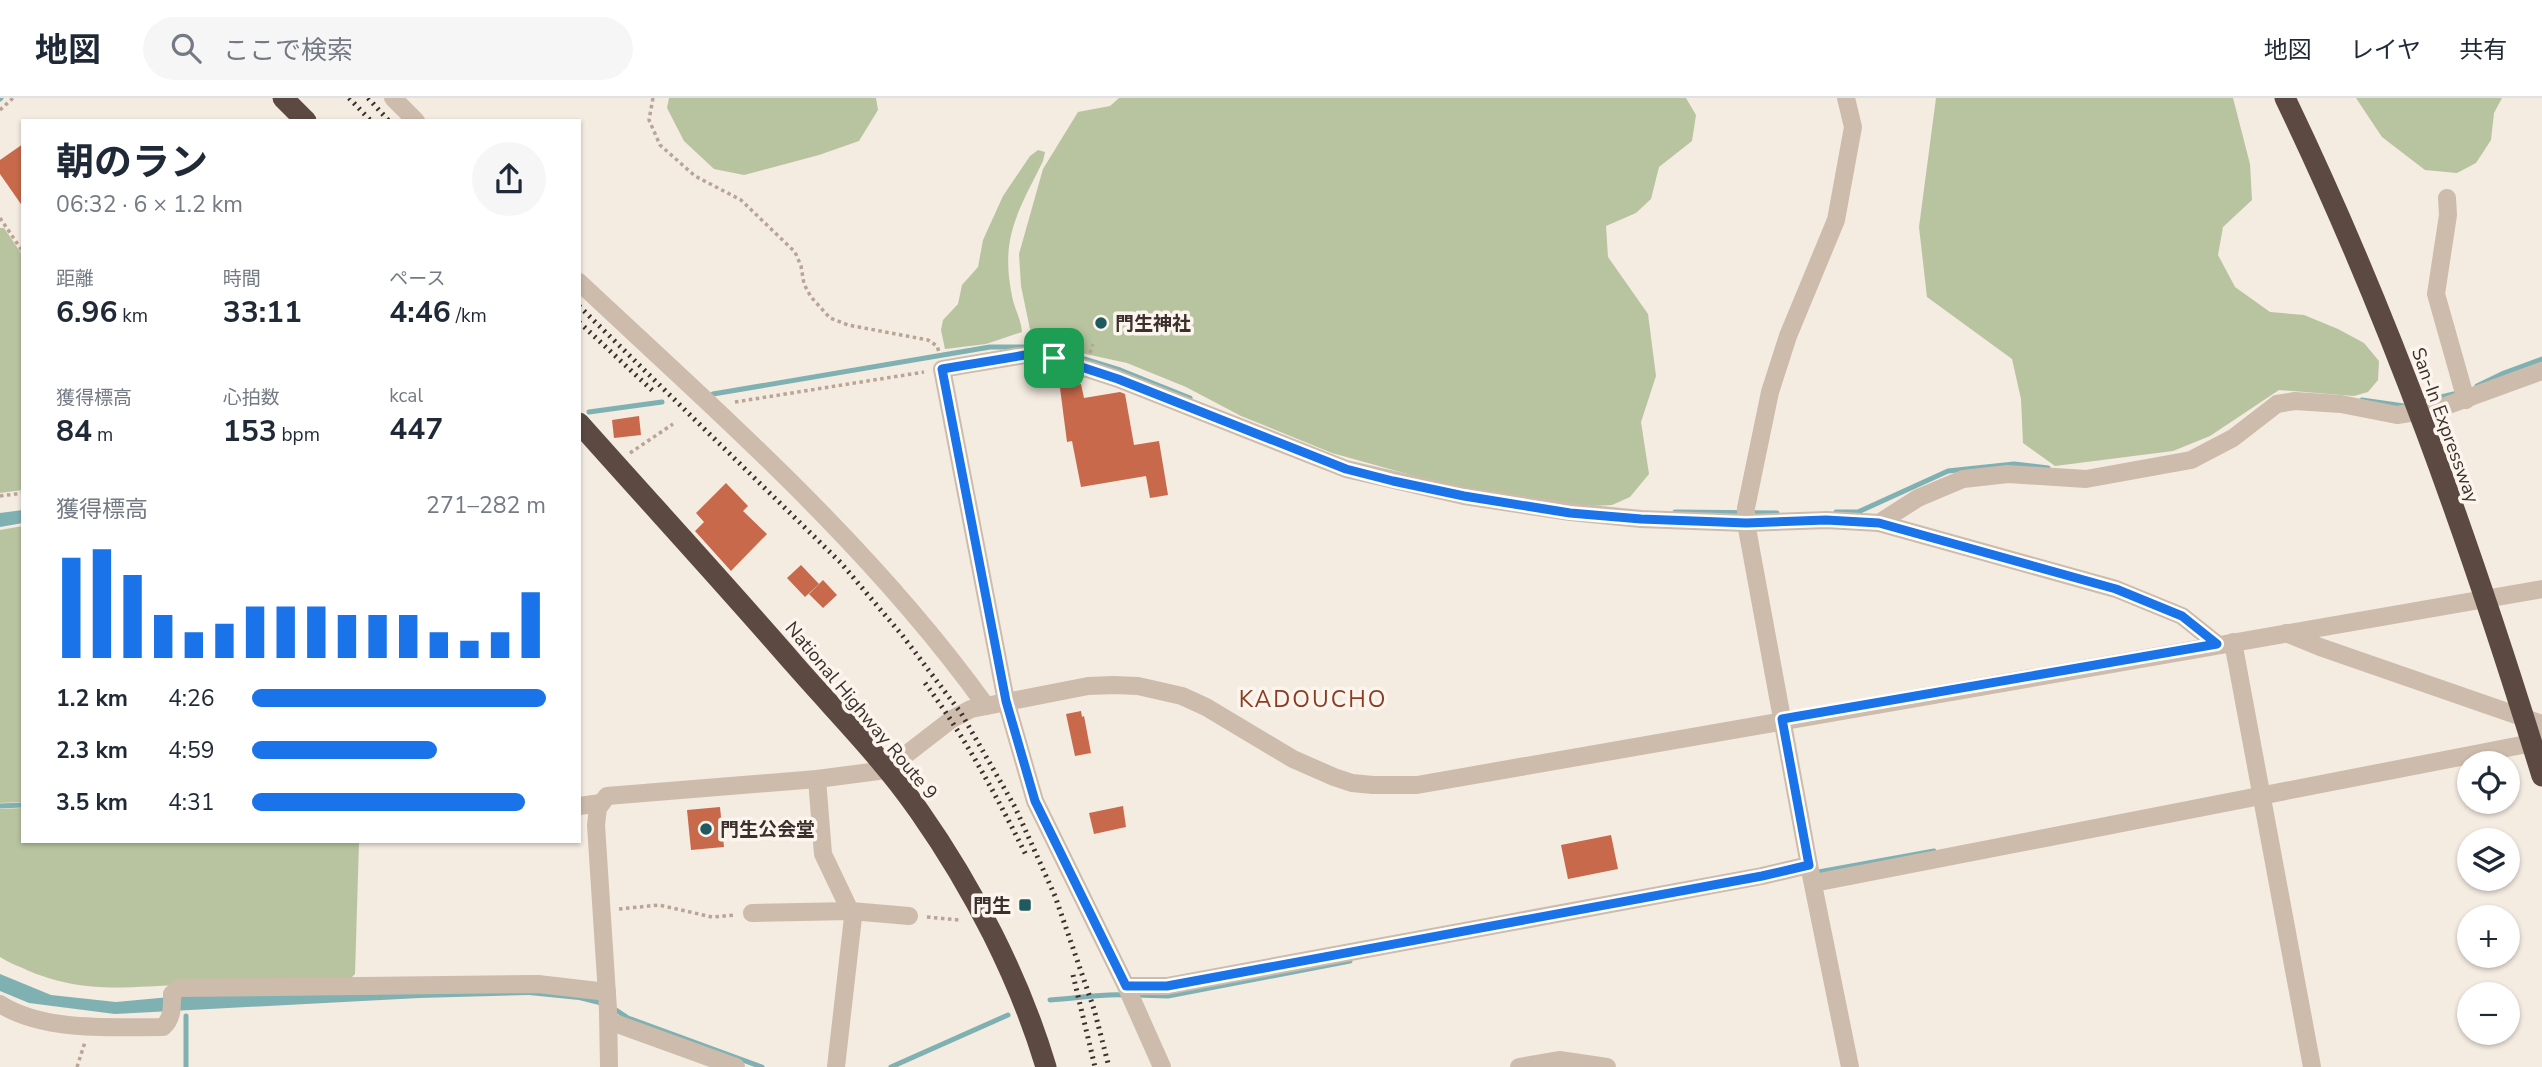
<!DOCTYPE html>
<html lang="ja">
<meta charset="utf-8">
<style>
body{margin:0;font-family:"Nunito Sans","Noto Sans JP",sans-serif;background:#f6f6f7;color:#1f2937;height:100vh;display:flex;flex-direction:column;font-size:26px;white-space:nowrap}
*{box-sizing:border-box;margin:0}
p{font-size:23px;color:#747a83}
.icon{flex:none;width:38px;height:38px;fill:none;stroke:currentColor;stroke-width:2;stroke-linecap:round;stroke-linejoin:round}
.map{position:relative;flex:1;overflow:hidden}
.details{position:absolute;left:21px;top:21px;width:560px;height:724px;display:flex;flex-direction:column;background:#fff;border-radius:0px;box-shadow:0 2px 5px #0004}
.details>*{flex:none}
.controls{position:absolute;left:2457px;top:653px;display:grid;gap:14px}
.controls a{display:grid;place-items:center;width:63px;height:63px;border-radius:50%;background:#fff;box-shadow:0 2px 5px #0004;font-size:35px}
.pin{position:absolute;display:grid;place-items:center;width:60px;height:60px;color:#fff;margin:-30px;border-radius:14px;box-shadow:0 4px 10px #0006}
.round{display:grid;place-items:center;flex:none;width:74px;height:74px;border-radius:37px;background:#f6f6f7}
.head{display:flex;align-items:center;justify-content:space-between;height:119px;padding:0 35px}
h1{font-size:38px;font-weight:700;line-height:52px}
.stats{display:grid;grid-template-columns:repeat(3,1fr);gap:10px;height:119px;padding:7px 35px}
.stats div{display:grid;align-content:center}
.stats b{font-size:30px;font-weight:700}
.stats small{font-size:19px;font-weight:400}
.stats p{font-size:19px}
.chart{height:196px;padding:14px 35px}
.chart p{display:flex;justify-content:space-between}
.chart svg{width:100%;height:126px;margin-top:7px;stroke:#1a73e8;stroke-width:6}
ul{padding:0 35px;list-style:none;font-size:23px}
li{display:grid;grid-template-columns:112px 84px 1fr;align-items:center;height:52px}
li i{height:18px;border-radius:9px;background:#1a73e8}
header{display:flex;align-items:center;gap:42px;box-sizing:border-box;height:98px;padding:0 35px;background:#fff;border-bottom:2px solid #e0e1e3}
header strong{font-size:33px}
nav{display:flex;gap:38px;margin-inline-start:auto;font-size:24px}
.search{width:490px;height:63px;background:#f6f6f7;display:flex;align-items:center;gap:18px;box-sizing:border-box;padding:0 24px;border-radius:38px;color:#747a83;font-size:26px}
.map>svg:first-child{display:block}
</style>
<header>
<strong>地図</strong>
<div class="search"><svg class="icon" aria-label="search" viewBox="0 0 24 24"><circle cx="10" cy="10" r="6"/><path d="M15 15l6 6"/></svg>ここで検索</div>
<nav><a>地図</a><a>レイヤ</a><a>共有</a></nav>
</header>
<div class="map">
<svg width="2542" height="969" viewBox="0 0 2542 969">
<rect width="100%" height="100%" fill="#f4ebe1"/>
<g fill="#b8c4a0">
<polygon points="669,0 876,0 878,12 859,43 819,57 744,77 714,71 684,43 667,10"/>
<polygon points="1119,0 1686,0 1696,17 1692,43 1659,69 1651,101 1636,115 1606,128 1608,159 1648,216 1656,278 1641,324 1649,376 1630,399 1612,407 1571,409 1512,400 1429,382 1332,355 1241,318 1186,289 1127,265 1049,248 1031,236 1021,188 1019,156 1043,71 1078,14 1110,8"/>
<polygon points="1936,0 2233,0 2250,66 2252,102 2223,129 2218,157 2235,189 2270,214 2304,217 2338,231 2364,245 2379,263 2378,282 2368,294 2354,298 2279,292 2210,338 2173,353 2055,368 2023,345 2021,301 2012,261 1927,199 1919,129"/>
<polygon points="2356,0 2502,0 2494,15 2491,42 2476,65 2457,75 2425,72 2382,39"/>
<path d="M1038 52 1045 54 1043 63C1018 114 1000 139 1012 198 1014 210 1021 221 1022 234L986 246 945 251 941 232 943 222 958 206 962 187 978 169 983 142 1003 98 1030 58Z"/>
<polygon points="0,130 4,130 23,158 23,392 0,395"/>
<polygon points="23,428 23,704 0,705 0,432"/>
<path d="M23 710V744H359L355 876 347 884C293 885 240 886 187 887 126 888 88 897 29 873 19 868 9 865 0 859V711Z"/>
</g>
<g fill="#7fb0b2">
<polygon points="23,412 23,425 0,429 0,415"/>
<polygon points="0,876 51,897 116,904 181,898 528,889 602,899 603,908 579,902 529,897 419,900 115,916 29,905 0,893"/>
</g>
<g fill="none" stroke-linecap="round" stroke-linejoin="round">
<g stroke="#7fb0b2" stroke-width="5">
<polyline points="0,1 1,0"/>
<polyline points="1071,257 1120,272 1190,300"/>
<polyline points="2477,288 2504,275 2542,261"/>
<polyline points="713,296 990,249 1024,249"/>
<polyline points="2362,302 2404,308"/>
<polyline points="2420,304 2458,295"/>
<polyline points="589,314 662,304"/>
<polyline points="1675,414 1777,415"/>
<polyline points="1836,414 1858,414 1948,373 2014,366 2048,370"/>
<polyline points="0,708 23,707"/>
<polyline points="1813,775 1934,753"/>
<polyline points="1135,897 1168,898 1350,863"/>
<path d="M1050 902C1076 901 1100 895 1126 897"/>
<polyline points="613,910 628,920 762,969"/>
<polyline points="186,918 186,969"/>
<polyline points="891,969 1008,917"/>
</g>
</g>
<g fill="#c8694b">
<polygon points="23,46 23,109 0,76 0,62"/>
<polygon points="1081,286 1084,300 1120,294 1125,296 1134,347 1159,343 1168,397 1150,400 1146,378 1081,389 1072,343 1067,344 1060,290"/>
<polygon points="639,318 641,337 614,340 612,322"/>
<polygon points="726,385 748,408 743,413 767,436 731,473 695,433 704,424 696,415"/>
<polygon points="801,467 819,486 805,499 787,480"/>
<polygon points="823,482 837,497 823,510 809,496"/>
<polygon points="1081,613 1082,619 1084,618 1091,655 1075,658 1066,616"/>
<polygon points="1123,708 1126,729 1094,736 1089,715"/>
<polygon points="720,709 724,749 691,752 687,712"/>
<polygon points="1611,737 1618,771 1568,781 1561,747"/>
</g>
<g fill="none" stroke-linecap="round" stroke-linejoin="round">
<g stroke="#b9a596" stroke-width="3.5" stroke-dasharray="3.5 3.5" stroke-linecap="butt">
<polyline points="653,0 649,22 660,47 695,78 741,102 795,154 801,168 804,186 811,199 830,220 848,227 928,242 937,248 939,254"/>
<polyline points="0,12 13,0"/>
<polyline points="0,120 23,154"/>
<polyline points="1090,255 1093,246"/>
<polyline points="735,304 924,274"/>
<polyline points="630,355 673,326"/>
<polyline points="0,398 23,395"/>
<polyline points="619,811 659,807 712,819 736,817"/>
<polyline points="927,819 959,822"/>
<polyline points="77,969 85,944"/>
</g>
<g stroke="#cdbbac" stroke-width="18">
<polyline points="393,0 416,23"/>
<polyline points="1846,0 1853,29 1836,122 1788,238 1770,294 1746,410 1746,425 1809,767 1850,969"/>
<polyline points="2447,100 2448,117 2436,196 2466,302"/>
<path d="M579 184C721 317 872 449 986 608"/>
<polyline points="1879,425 1918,400 1963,381 2008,376 2086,381 2191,362 2233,340 2277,306 2295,303 2341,306 2397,317 2440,310 2542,273"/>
<polyline points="2286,535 2320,549 2542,626"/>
<polyline points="2233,544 2312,969"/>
<polyline points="817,681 823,756 853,819 836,969"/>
<polyline points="579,708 601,705"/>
<polyline points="1814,785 2542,643"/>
<polyline points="752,815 851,813 909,818"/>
<polyline points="1126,888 1167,888 1762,778 1809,767"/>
<path d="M0 906C44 934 113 929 163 929 173 920 172 908 172 896L179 890 538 886 607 894"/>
<polyline points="609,923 736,969"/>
<polyline points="609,969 608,912 596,727 598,710 607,698 817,681 886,672 952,621 971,611 1088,588 1114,587 1138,588 1182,598 1206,609 1293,661 1334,679 1352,685 1373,687 1417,687 2542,491"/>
<polyline points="1162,969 1126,888 1035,703 1006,603 942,271 1031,256 1054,260 1118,281 1346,371 1464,398 1570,414 1641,421 1746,425 1827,422 1879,425 2116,491 2182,518 2217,546"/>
<polyline points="1519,969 1559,962 1607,969"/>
</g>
<g stroke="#5c4a42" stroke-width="21">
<polyline points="283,0 306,23"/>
<path d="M2285 0C2390 218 2471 447 2542 678"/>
<path d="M579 325C651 406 724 485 795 567 837 615 883 661 919 713 973 790 1019 879 1046 969"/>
</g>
<g stroke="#3b302b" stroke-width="5" stroke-dasharray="2 5" stroke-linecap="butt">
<polyline points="349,0 371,23"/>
<polyline points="368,0 389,23"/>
<polyline points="579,208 841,465 902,537 961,615 1015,709 1055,798 1094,911 1109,969"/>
<polyline points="579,224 654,294"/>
<path d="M925 585C965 639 996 697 1026 757"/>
<polyline points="1073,877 1095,969"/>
</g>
</g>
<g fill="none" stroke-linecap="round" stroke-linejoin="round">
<defs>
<polygon id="route" points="1031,256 1054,260 1118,281 1346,371 1393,383 1464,398 1570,415 1641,421 1746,425 1826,422 1879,425 2116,491 2182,518 2217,546 1782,621 1809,767 1762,778 1167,888 1126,888 1035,703 1006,603 942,271"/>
</defs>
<use href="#route" stroke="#fff" stroke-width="14"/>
<use href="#route" stroke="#1a73e8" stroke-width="9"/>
</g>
<g fill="#1f5a5e" stroke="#fbf5ee" stroke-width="2.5">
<circle cx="1101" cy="225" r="7"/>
<circle cx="706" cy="731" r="7"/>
<rect x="1018" y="800" width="14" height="14" rx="3.5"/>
</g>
<g text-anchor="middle" stroke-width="7" stroke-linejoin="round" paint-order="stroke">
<g font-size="19" font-weight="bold" fill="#3b302b" stroke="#fbf5ee" text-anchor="start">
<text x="1115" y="232">門生神社</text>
<text x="720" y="738">門生公会堂</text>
<text x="1011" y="814" text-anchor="end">門生</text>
</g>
<g font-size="19" fill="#3b302b" stroke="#fbf5ee">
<text transform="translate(2446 327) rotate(70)" y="7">San-In Expressway</text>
<text transform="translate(862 612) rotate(50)" y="7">National Highway Route 9</text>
</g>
<g font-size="23" letter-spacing="2" fill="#8c3b22" stroke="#fbf5ee">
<text x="1313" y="609">KADOUCHO</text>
</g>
</g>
</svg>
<div class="controls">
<a><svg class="icon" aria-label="locate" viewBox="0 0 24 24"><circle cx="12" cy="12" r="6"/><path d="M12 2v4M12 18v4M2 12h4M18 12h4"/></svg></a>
<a><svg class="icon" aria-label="layers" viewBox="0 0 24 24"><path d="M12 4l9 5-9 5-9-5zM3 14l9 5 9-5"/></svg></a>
<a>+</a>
<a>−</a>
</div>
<div class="pin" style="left:1054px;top:260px;background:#1e9e55"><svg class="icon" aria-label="arrive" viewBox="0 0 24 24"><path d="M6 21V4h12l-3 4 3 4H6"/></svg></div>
<section class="details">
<div class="head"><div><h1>朝のラン</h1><p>06:32 · 6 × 1.2 km</p></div><a class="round"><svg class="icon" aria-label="share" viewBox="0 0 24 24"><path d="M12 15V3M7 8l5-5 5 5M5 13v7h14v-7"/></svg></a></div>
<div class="stats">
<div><p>距離</p><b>6.96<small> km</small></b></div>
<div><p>時間</p><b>33:11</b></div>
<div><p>ペース</p><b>4:46<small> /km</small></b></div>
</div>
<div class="stats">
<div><p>獲得標高</p><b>84<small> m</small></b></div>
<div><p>心拍数</p><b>153<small> bpm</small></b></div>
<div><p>kcal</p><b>447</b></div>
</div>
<div class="chart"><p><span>獲得標高</span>271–282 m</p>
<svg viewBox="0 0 160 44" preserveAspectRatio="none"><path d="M5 44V9M15 44V6M25 44V15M35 44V29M45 44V35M55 44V32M65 44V26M75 44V26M85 44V26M95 44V29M105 44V29M115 44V29M125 44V35M135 44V38M145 44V35M155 44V21"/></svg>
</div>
<ul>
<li><b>1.2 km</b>4:26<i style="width:100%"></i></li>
<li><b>2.3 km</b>4:59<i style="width:63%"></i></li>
<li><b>3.5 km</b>4:31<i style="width:93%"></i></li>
</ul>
</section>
</div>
